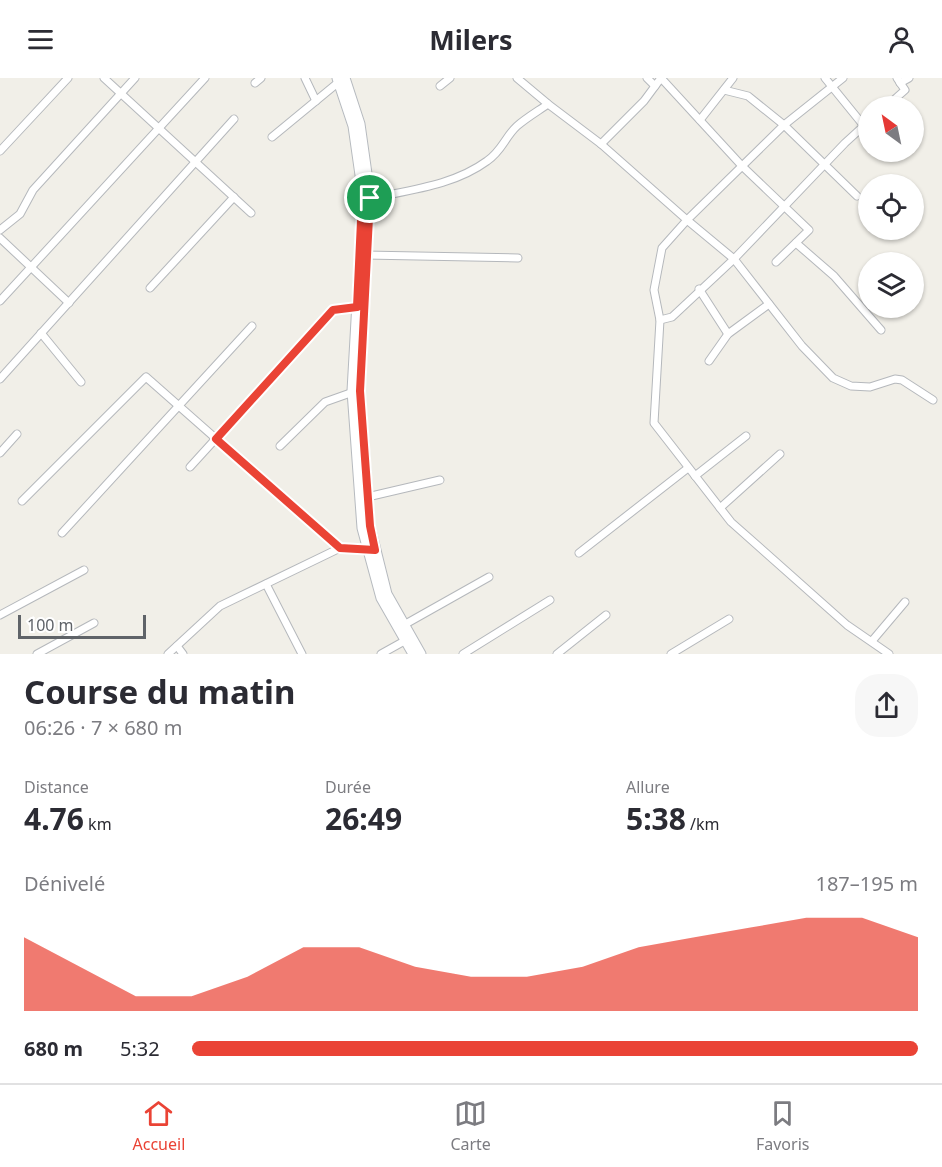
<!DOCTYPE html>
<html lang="fr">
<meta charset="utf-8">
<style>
body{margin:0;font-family:"Noto Sans",sans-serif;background:#f7f7f7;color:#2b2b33;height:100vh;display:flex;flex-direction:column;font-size:22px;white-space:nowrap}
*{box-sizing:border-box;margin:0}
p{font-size:20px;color:#7c7c81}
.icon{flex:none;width:33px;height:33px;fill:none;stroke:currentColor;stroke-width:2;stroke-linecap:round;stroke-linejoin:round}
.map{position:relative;height:576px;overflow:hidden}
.sheet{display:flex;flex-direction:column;background:#fff;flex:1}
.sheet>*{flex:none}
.needle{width:39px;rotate:327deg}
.controls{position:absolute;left:858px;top:18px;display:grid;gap:12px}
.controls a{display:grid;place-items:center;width:66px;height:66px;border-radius:50%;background:#fff;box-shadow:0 2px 4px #0004;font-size:30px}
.scale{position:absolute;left:18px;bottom:15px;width:128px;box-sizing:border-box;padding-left:6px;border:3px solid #5f6368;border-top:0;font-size:16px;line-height:21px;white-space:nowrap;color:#5f6368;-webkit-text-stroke:4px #fff;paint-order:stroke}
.pin{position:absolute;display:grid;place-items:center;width:51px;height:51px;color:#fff;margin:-26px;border:3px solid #fff;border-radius:50%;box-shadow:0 2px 6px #0007}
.round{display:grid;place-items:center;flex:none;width:63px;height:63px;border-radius:24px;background:#f7f7f7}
.overview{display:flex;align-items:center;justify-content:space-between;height:102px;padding:0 24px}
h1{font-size:33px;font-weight:700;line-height:45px}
.figures{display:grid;grid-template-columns:repeat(3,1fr);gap:9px;height:102px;padding:6px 24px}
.figures div{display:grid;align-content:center}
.figures b{font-size:30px;font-weight:700}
.figures small{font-size:16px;font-weight:400}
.figures p{font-size:16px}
.chart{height:168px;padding:12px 24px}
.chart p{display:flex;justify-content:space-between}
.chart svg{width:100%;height:108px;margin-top:6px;fill:#ea4335;opacity:.7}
ul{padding:0 24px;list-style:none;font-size:20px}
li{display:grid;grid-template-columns:96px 72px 1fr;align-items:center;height:45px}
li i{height:15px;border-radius:8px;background:#ea4335}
header{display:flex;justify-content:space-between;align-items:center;height:78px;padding:0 24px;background:#fff;font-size:27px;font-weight:700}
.dock{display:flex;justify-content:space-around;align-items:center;height:84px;border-top:2px solid #e1e1e2;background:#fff;font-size:16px;color:#7c7c81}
.dock a{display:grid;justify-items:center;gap:3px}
.dock .on{color:#ea4335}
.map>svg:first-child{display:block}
</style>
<header><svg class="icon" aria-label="menu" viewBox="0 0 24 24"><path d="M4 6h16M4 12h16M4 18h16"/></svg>Milers<svg class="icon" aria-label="person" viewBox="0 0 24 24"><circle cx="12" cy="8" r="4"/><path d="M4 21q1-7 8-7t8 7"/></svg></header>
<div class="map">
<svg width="942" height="576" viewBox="0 0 942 576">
<rect width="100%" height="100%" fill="#f1efe8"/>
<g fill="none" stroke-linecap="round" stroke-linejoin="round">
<defs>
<g id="street">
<polyline points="104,0 251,135"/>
<polyline points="305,0 316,23"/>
<polyline points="517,0 548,26 601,66 687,142 662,170 654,212 660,242 654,345 731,444 847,547 889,576"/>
<polyline points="647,0 655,8"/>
<polyline points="825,0 864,48"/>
<polyline points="843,0 784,47 687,142 734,181 802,268 833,300 851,308 870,309 895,301 902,302 933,322"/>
<polyline points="255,5 261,0"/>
<polyline points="900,5 909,0"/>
<polyline points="440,8 450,0"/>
<polyline points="724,12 748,18 784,47 857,118"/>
<polyline points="887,28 905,12 897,0"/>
<polyline points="700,42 733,0"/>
<polyline points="272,59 340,3"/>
<polyline points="601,66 644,23 661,0 742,88 809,152 776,184"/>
<polyline points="0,73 68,0"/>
<path d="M368 121C408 112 453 108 487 83 502 73 505 59 517 48 526 40 538 33 548 26"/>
<polyline points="0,152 20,136 33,112 135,0"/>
<polyline points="0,160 69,225"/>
<polyline points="796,165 834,198 881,252"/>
<polyline points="365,177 518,180"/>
<polyline points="150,210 234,119"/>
<polyline points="699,211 728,256"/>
<polyline points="0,223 205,0"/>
<polyline points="660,242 672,239 734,181 845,65 868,44"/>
<polyline points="41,255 81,304"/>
<polyline points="709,283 728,256 769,226"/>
<polyline points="0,301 234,41"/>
<polyline points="280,368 325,324 356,313"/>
<polyline points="0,375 17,356"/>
<polyline points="190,389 333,232 361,229"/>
<polyline points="695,398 746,358"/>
<polyline points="363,420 440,402"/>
<polyline points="22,423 146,299 340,470"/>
<polyline points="720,430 780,376"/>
<polyline points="62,455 252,248"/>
<polyline points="579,475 688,390"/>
<polyline points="266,506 302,576"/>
<polyline points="0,537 84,492"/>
<polyline points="402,548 489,499"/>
<polyline points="872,563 905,524"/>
<polyline points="177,568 183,576"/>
<polyline points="37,576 94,545"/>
<polyline points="168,576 220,528 340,470 370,471"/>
<polyline points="381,576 408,561"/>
<polyline points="463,576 550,522"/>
<polyline points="557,576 606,537"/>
<polyline points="671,576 729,541"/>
</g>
<g id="secondary">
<polyline points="337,0 353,48 363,118 352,313 362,450 381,520 413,576"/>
<polyline points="345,0 360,46 370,117 360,313 370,448 387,516 421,576"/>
</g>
</defs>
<use href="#street" stroke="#b5b8bc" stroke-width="9"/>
<use href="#secondary" stroke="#b6babf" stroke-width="11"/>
<use href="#street" stroke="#fff" stroke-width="7"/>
<use href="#secondary" stroke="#fff" stroke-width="9"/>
</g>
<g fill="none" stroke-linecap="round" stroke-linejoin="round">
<defs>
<polygon id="route" points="370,120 360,313 370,448 375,472 340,470 216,361 333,232 357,229 362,122"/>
</defs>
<use href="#route" stroke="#fff" stroke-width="12"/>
<use href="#route" stroke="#ea4335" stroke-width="8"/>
</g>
</svg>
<div class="controls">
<a><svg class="needle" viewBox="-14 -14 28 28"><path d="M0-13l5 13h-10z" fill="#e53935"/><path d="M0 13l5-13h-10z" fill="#7c7c81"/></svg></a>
<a><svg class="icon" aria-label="locate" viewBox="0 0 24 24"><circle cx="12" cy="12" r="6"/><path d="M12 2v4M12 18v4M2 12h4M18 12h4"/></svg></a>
<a><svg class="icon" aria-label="layers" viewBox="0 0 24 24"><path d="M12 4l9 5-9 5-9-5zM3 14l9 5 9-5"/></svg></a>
</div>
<div class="scale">100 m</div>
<div class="pin" style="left:370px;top:120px;background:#1e9e55"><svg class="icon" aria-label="arrive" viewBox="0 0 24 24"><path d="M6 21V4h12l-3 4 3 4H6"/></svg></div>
</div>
<section class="sheet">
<div class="overview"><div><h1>Course du matin</h1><p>06:26 · 7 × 680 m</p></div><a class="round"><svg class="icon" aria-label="share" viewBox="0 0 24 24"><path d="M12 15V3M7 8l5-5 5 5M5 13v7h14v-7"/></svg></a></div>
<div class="figures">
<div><p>Distance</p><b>4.76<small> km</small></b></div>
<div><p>Durée</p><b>26:49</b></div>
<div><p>Allure</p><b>5:38<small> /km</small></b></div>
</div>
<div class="chart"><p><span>Dénivelé</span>187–195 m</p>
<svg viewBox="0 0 160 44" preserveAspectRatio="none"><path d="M0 44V14L10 26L20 38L30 38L40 30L50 18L60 18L70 26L80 30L90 30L100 26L110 18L120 14L130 10L140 6L150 6L160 14V44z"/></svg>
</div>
<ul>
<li><b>680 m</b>5:32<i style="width:100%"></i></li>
</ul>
</section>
<nav class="dock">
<a class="on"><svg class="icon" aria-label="home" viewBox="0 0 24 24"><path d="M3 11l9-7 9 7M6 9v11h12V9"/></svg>Accueil</a>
<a><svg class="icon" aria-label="map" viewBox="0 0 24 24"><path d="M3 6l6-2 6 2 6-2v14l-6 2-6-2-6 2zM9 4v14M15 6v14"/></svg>Carte</a>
<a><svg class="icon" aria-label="saved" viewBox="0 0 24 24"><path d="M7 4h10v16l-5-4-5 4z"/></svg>Favoris</a>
</nav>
